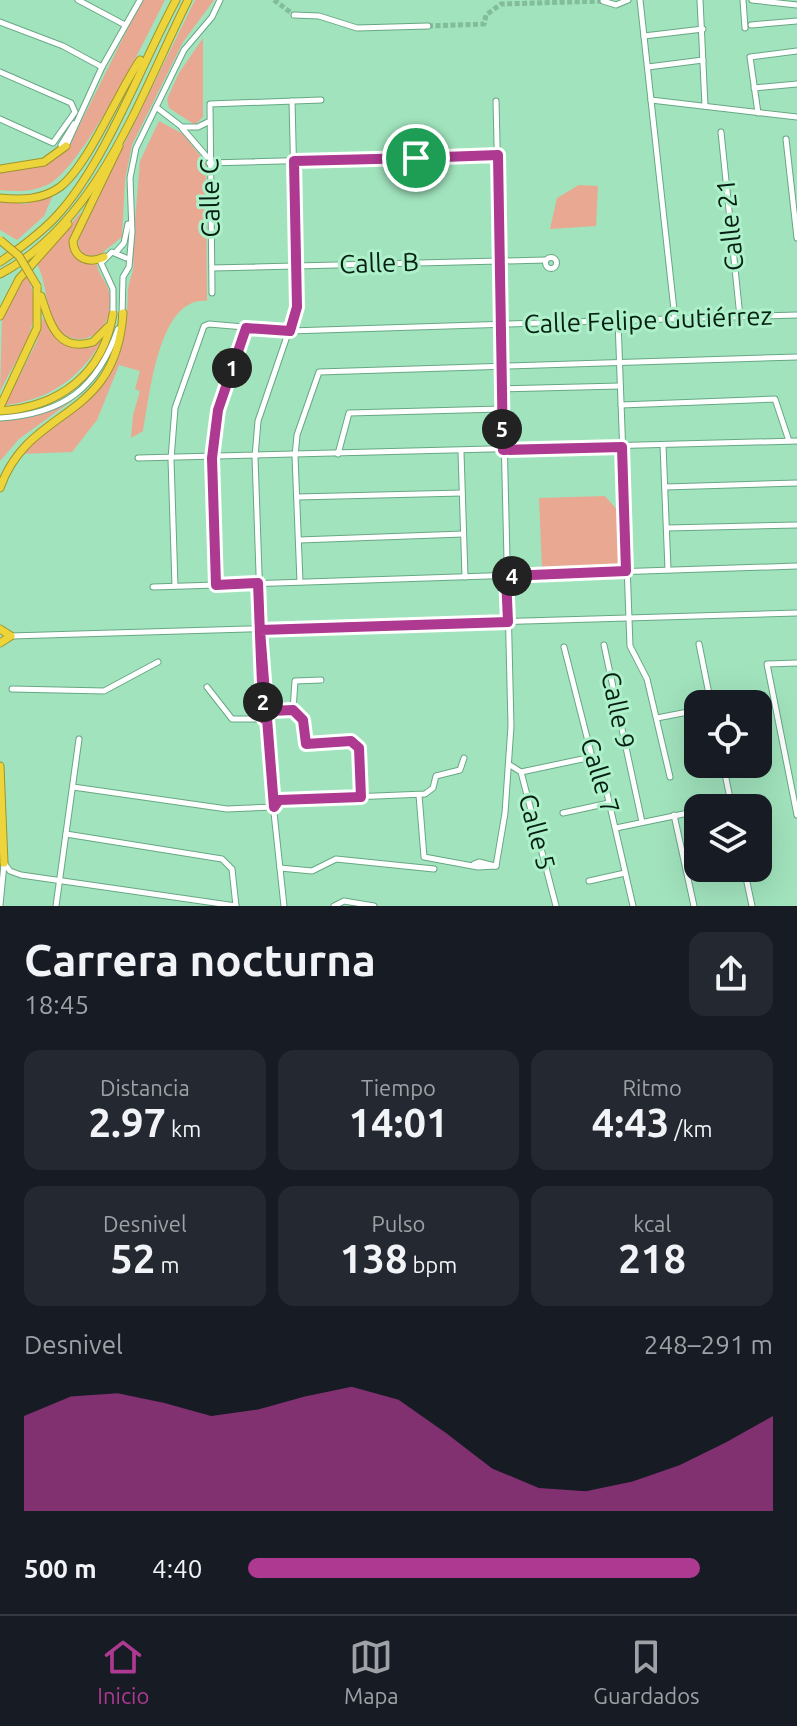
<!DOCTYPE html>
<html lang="es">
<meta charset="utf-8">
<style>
body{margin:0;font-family:Ubuntu,sans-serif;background:#242831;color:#f1f3f6;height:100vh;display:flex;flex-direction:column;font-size:30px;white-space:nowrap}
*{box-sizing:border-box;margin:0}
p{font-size:26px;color:#9ea1a6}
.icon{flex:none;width:44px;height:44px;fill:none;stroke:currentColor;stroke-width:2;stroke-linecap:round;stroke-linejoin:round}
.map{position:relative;height:906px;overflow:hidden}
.details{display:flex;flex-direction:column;background:#171b24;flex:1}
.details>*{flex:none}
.tools{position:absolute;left:684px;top:690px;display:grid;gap:16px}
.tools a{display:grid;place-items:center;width:88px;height:88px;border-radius:16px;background:#171b24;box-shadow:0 8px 32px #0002;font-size:40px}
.pin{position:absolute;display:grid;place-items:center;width:68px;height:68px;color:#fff;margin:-34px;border:4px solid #fff;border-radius:50%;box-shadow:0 2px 8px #0007}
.km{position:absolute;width:40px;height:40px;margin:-20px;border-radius:50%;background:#222;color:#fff;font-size:22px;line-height:40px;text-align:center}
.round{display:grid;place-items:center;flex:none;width:84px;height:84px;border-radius:16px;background:#242831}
.summary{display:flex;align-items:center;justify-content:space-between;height:136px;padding:0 24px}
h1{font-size:44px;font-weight:600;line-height:60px}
.stats{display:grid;grid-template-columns:repeat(3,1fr);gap:12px;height:136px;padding:8px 24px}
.stats div{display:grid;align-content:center;border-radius:16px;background:#242831;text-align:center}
.stats b{font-size:40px;font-weight:600}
.stats small{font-size:22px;font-weight:400}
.stats p{font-size:22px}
.chart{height:224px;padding:16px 24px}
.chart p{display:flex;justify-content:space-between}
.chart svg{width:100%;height:144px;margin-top:8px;fill:#ae3991;opacity:.7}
ul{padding:0 24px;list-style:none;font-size:26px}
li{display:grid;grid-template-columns:128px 96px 1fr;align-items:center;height:60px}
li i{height:20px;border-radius:10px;background:#ae3991}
.tab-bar{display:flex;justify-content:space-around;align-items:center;height:112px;border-top:2px solid #363941;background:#171b24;font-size:22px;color:#9ea1a6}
.tab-bar a{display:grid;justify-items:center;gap:4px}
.tab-bar .current{color:#ae3991}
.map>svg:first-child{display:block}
</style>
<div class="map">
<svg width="797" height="906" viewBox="0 0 797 906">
<rect width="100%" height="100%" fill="#a1e3bd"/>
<g fill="#e9a892">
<path d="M142 0H165C145 40 84 165 49 184 34 192 17 192 0 190V171L52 160 69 146Z"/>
<polygon points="195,0 214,0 183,42 132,145 125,180 122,237 98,256 84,255 78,247 79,236"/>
<polygon points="203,38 203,117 195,125 169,108 167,99 179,73"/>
<path d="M159 121 183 134 206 163 207 301C158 296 150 396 143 431L131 438 133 415 140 391 135 389 140 371 119 365 97 420 72 452 19 454C84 395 125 395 128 292 128 278 137 270 132 256L140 161Z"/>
<polygon points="579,185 598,186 596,226 550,229 557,198"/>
<polygon points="53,195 44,216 17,240 0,230 0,201 26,204"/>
<path d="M81 212 72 252 81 262 97 264C98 273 103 277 107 286 117 307 105 337 81 339 70 340 60 333 55 324 45 306 47 283 37 264Z"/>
<path d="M27 274C47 324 21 348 0 392L2 317Z"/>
<path d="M43 318 67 344 101 342C79 379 48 400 5 405L37 341Z"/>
<polygon points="84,392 19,439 0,461 0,419 38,414"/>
<polygon points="605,496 619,512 621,567 542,569 539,498"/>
</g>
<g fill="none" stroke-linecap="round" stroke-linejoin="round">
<g stroke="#82bc9b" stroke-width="5" stroke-dasharray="5 2.5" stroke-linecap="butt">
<polyline points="274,0 294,15"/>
<polyline points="428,26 484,24 486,15 501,4 603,1"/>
</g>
<defs>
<g id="minor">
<polyline points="78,0 125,25"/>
<polyline points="640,0 675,319"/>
<polyline points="700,0 705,106"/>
<polyline points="743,0 745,28"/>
<polyline points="752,0 797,5"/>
<polyline points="603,1 616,5 628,0"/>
<polyline points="294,15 319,16 357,28 428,26"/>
<polyline points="0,22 63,46 102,67"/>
<polyline points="751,25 797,21"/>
<polyline points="644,36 703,29"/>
<polyline points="648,67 703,60"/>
<polyline points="0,72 71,103 75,112 53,143 0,119"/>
<polyline points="754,88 797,84"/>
<polyline points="651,100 797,117"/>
<polyline points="496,101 511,726 505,813 496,866"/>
<polyline points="156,107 182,127 198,127 208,122"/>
<polyline points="758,113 750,57 797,51"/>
<polyline points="182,128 207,157"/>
<polyline points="721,132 740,317"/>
<polyline points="786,139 797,238"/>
<polyline points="61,145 74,124"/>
<polyline points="66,146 102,67 140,0"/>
<polyline points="209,163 498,155"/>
<polyline points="116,252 124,243 128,224"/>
<circle cx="551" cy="263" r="5.5"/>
<polyline points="212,268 546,260"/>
<polyline points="212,293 210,104 321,100"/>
<polyline points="113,314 113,289 101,263 112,252 126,258"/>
<polyline points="122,316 123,277 129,267 132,232 130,178 136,148 184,50 212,17 220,0"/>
<polyline points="618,321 630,646 647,679 670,777"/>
<polyline points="501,389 620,386"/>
<polyline points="621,405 775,399 789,441"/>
<path d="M0 418C63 414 97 389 118 329"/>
<polyline points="663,445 668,570"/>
<polyline points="461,452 465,577"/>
<polyline points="338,454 349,413 501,409"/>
<polyline points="138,458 797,441"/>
<polyline points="665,487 797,483"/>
<polyline points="297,497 462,493"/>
<polyline points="667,528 797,525"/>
<polyline points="299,540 463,534"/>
<polyline points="300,582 295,456 297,435 319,372 797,357"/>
<polyline points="216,585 212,458 218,410 246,328"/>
<polyline points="175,586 171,459 175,408 204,326 209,324 290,331 797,315"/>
<polyline points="153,587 797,566"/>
<polyline points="11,636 797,613"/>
<polyline points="699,644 711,704"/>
<polyline points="604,645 642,822"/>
<polyline points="564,647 592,757 601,767 633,906"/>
<polyline points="797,663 767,664 797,815"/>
<polyline points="207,687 232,719 264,719 271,711 293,710 304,725 306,744 351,741 356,744 361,797"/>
<polyline points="12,689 104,691 158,662"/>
<polyline points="293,710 295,681 321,680"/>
<polyline points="657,718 698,710"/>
<polyline points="723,764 732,808"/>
<polyline points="510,765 521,772 556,906"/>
<polyline points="521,772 592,757"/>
<polyline points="73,787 227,809 274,807 279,800 425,794 433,788 436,776 460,770 464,758"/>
<polyline points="419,795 424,857 478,867 496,866"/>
<polyline points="712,808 731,804"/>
<polyline points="563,813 609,803"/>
<polyline points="674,815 694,906"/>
<polyline points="616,828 698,811"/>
<polyline points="66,834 222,859 232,869 236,906"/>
<polyline points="4,863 10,871 21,875 236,906"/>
<polyline points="474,864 479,862 495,866"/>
<polyline points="280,868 312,871 336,859 434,869"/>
<polyline points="744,868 752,906"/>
<polyline points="589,881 625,873"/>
<polyline points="0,905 4,864"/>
<polyline points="56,906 79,739"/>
<polyline points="284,906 264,719 255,457 258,421 297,307 292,101"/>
<polyline points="334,906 344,901 374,906"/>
</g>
<g id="highway">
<polyline points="0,169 44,162 66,146"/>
<path d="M0 198C21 200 42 200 60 187 88 166 118 92 140 60"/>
<path d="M104 257C89 264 74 259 73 241L119 146"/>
<path d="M0 262C22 247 44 231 61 211 108 156 141 65 176 0"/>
<path d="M0 274C99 222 141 94 188 0"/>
<path d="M41 296C50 323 57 353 93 342L108 327"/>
<polyline points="0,316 19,279 68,224"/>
<polyline points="0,407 37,328 37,286"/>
<path d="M0 411C60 407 103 374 113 314"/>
<path d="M0 488C29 405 116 423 123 313"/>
<polyline points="0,629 11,636 0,643"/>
<polyline points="0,766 4,863"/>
</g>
</defs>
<use href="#minor" stroke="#67a884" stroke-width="7"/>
<use href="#highway" stroke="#9c952d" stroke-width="9"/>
<use href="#minor" stroke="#fff" stroke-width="5"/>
<use href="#highway" stroke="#eed43b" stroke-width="7"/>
<defs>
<polyline id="highway-bridge" points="0,240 19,256 37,286"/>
</defs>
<use href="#highway-bridge" stroke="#9c952d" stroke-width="9" stroke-linecap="butt"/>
<use href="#highway-bridge" stroke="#eed43b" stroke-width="7"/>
</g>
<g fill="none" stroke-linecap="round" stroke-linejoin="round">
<defs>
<path id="route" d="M416 158 294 161 297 307 290 331 246 328 218 410 212 458 216 585 258 583C260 629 261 674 264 719L271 711 293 710 303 720 306 744 351 741 359 748 361 797 279 800 274 807 260 630 508 622 506 576 626 571 622 447 503 450 498 155 416 158"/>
</defs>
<use href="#route" stroke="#fff" stroke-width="16"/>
<use href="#route" stroke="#ae3991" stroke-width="10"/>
</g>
<g text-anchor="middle" stroke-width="6" stroke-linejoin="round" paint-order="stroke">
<g font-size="26" fill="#052013" stroke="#aef0ca">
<text transform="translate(210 198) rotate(-91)" y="9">Calle C</text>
<text transform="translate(730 225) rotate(-96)" y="9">Calle 21</text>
<text transform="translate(379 263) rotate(-2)" y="9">Calle B</text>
<text transform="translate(648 320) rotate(-2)" y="9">Calle Felipe Gutiérrez</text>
<text transform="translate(618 710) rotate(78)" y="9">Calle 9</text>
<text transform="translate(600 776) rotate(73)" y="9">Calle 7</text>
<text transform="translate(537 832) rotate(75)" y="9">Calle 5</text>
</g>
</g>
</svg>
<div class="tools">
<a><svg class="icon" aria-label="locate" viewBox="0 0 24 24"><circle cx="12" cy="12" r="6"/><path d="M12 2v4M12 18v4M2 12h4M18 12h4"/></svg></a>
<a><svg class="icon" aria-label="layers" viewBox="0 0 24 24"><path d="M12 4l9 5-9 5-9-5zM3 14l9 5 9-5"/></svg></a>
</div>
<div class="pin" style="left:416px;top:158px;background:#1e9e55"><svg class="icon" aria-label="arrive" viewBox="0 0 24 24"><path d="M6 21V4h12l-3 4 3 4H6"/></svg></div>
<b class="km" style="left:232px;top:368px">1</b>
<b class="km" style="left:263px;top:702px">2</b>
<b class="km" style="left:512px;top:576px">4</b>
<b class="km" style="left:502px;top:429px">5</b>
</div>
<section class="details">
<div class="summary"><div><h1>Carrera nocturna</h1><p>18:45</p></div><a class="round"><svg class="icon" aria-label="share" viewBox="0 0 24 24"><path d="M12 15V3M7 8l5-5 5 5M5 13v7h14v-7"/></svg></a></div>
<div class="stats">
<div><p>Distancia</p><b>2.97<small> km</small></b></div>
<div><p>Tiempo</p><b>14:01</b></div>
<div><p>Ritmo</p><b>4:43<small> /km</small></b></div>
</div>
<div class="stats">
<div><p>Desnivel</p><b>52<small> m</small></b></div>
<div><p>Pulso</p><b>138<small> bpm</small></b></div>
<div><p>kcal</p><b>218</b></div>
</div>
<div class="chart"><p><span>Desnivel</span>248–291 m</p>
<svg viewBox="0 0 160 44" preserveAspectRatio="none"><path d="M0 44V15L10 9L20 8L30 11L40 15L50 13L60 9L70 6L80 10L90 20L100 31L110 37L120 38L130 35L140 30L150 23L160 15V44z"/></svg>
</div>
<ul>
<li><b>500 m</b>4:40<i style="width:86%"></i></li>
</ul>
</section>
<nav class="tab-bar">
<a class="current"><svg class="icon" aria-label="home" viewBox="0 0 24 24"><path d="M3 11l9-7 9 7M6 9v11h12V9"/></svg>Inicio</a>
<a><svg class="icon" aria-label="map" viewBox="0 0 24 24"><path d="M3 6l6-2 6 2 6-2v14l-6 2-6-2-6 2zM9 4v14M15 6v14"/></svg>Mapa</a>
<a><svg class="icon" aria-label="saved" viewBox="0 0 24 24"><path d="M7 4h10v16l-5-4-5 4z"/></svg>Guardados</a>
</nav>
